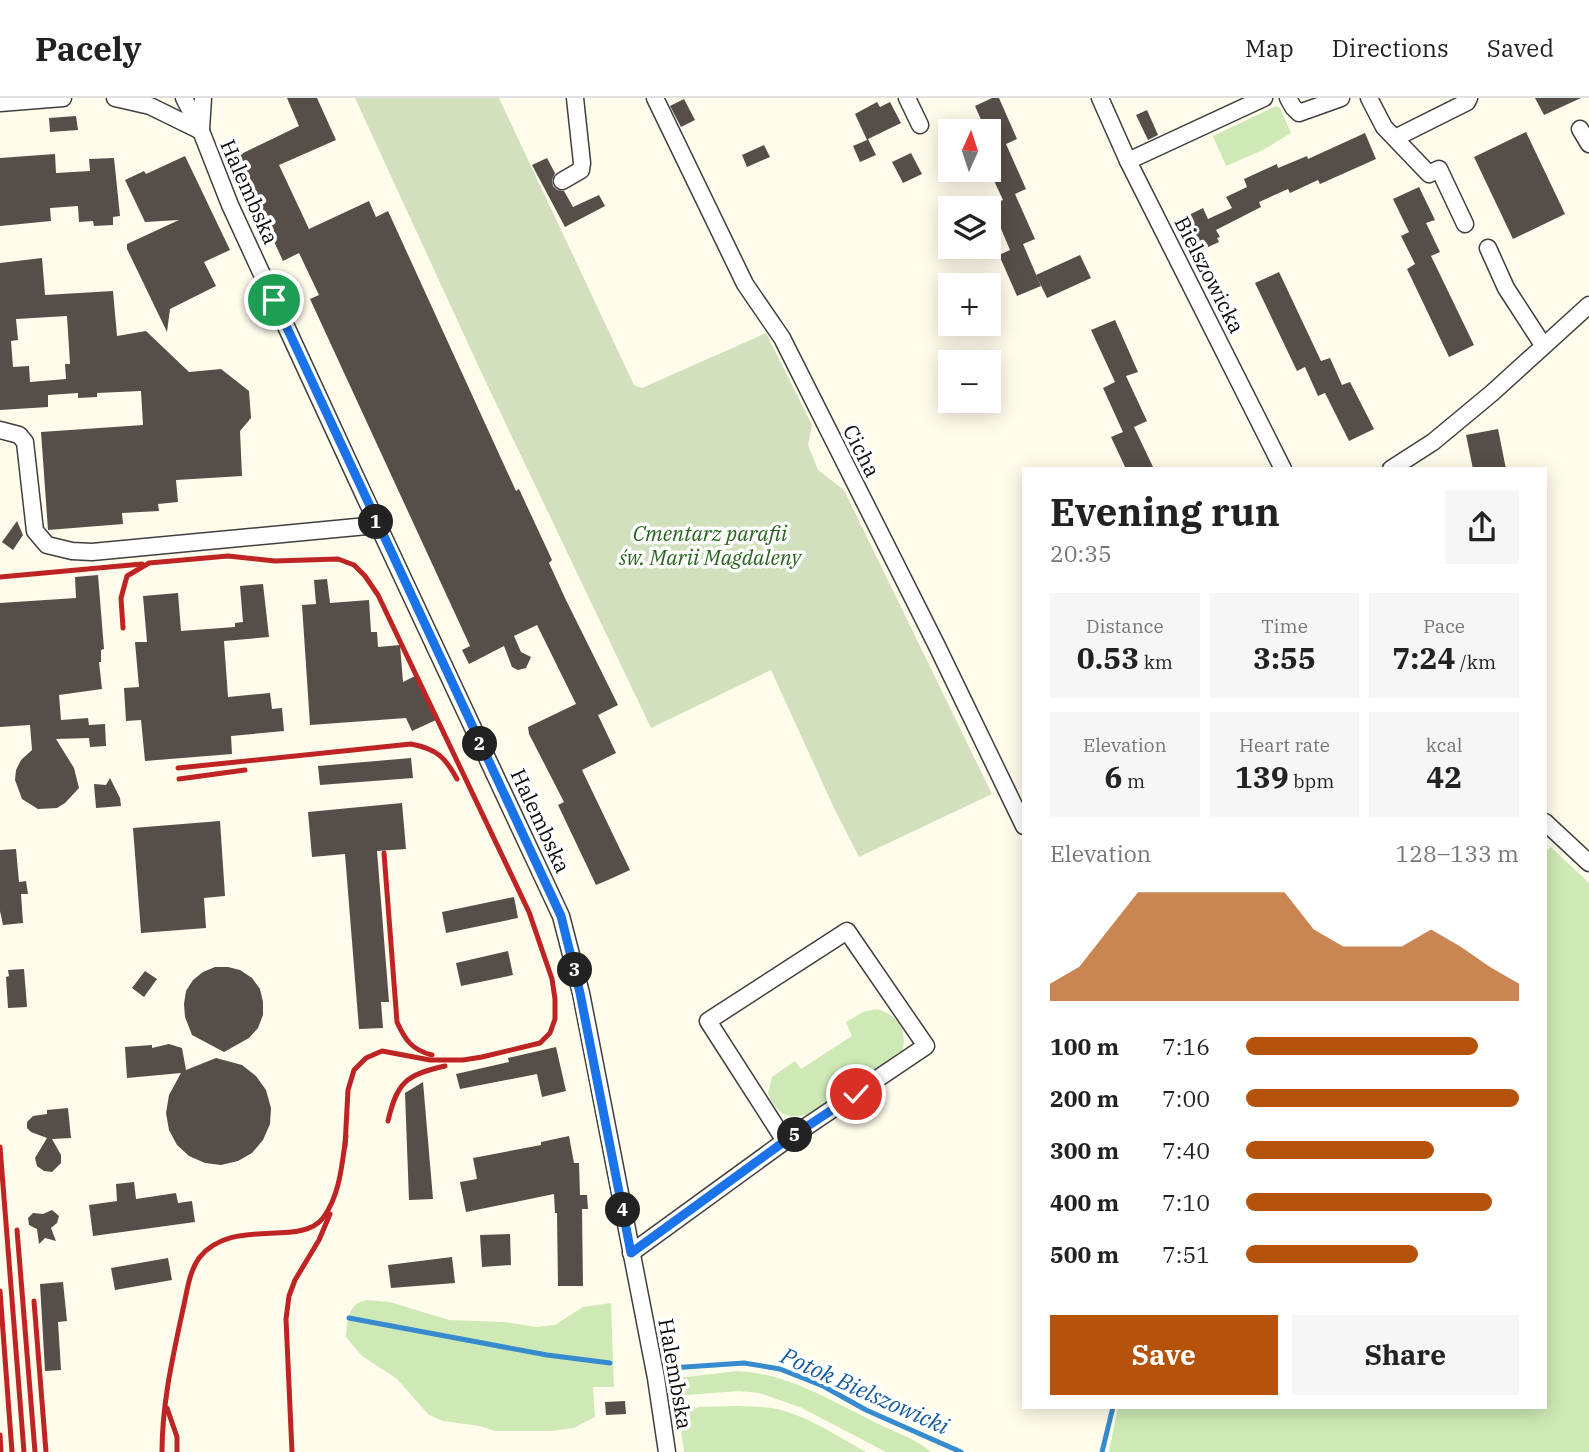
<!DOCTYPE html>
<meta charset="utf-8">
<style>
body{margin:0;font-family:"IBM Plex Serif",serif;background:#f6f6f6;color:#222;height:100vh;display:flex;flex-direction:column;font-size:26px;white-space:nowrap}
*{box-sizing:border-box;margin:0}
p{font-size:23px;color:#767676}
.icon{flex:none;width:38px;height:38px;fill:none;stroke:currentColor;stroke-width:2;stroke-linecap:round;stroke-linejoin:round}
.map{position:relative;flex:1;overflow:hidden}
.drawer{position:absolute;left:1022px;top:369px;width:525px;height:942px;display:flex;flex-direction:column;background:#fff;border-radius:0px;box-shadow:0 4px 18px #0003}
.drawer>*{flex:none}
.needle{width:46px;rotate:3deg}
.tools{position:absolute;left:938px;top:21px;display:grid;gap:14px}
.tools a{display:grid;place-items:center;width:63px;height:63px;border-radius:0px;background:#fff;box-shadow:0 4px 18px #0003;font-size:35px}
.pin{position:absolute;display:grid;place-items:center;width:60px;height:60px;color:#fff;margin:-30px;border:4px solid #fff;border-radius:50%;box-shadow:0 2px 7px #0007}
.km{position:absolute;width:35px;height:35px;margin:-18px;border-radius:50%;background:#222;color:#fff;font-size:19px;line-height:35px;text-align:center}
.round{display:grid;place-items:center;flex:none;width:74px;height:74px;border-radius:0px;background:#f6f6f6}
.head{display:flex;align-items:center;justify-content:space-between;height:119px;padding:0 28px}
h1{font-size:38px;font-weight:700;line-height:52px}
.metrics{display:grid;grid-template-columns:repeat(3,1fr);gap:10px;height:119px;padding:7px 28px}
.metrics div{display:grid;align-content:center;border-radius:0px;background:#f6f6f6;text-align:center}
.metrics b{font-size:30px;font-weight:700}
.metrics small{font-size:19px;font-weight:400}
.metrics p{font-size:19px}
.chart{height:196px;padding:14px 28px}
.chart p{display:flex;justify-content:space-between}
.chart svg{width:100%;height:126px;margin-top:7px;fill:#b45309;opacity:.7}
.cta{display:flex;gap:14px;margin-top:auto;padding:14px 28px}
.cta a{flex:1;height:80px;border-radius:0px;background:#b45309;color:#fff;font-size:28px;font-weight:700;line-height:80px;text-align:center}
.cta a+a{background:#f6f6f6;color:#222}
ul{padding:0 28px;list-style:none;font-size:23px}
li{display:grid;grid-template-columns:112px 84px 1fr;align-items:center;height:52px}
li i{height:18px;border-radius:9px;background:#b45309}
header{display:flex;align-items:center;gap:42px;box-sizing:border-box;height:98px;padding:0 35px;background:#fff;border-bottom:2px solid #e0e0e0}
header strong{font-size:33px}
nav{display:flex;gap:38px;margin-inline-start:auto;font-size:24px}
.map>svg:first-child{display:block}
</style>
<header>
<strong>Pacely</strong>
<nav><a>Map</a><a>Directions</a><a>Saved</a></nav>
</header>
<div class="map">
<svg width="1589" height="1354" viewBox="0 0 1589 1354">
<rect width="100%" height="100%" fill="#fffcec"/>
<g fill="#cee9b5">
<polygon points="1276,8 1280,10 1291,35 1263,52 1226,68 1213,38"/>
<polygon points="1551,749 1589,785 1589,1354 1109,1354 1118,1309 1545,1309 1545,754"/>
<path d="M876 911C898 916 908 933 902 955L898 954C890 968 873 976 860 986 835 1003 785 1044 768 995L772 979 795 963 801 971 852 938 846 924 863 914Z"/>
<path d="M366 1202 390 1204 449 1222 504 1224 537 1229 555 1227 583 1209 611 1205 614 1289H593L595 1319 574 1330 550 1333H495L480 1328 443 1323 429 1317 397 1281 362 1258 346 1239C347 1222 348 1206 366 1202Z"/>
<path d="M737 1273C790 1275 836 1306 883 1328 900 1336 917 1342 931 1354H886L800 1309 759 1295 739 1293 674 1298 670 1281Z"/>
<path d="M739 1308C749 1309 761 1308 772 1310 805 1316 837 1338 866 1354H684L679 1318 681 1314 699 1309Z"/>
</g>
<polygon fill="#d3e0bd" points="355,0 499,0 634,287 642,290 766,235 812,327 808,347 818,372 844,392 992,696 859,759 834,710 771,572 651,630 483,278"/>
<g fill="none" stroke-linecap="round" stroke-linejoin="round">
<g stroke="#368ace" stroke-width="5">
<polyline points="349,1220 547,1257 610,1265"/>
<polyline points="671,1270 744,1265 780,1271 823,1288 866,1312 961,1354"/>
<polyline points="1102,1354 1113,1309"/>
</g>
</g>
<g fill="#554e49" fill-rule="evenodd">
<polygon points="287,0 317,0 336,42 279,67 309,131 369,103 376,119 388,113 516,393 519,391 546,449 552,462 549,465 565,500 618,607 598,617 616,655 582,672 630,772 608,782 596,787 558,707 564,704 529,636 528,629 576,606 537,527 514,538 521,554 531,559 526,570 518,572 512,569 504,548 469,566 462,552 470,548 310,201 319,197 299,155 283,163 235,59 299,28"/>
<polygon points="992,0 999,0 1017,41 1006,46 1026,91 1015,96 1035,141 1023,146 1041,188 1017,198 999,157 1010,152 991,107 1003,102 989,72 989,54 994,51 989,33 986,33 975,8"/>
<polygon points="1535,0 1581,0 1544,17"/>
<polygon points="684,1 695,22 681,29 670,8"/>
<polygon points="877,4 880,9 890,4 901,25 868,41 876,57 860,64 853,48 867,42 855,16"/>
<polygon points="1147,12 1158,37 1148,42 1136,17"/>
<polygon points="76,18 78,32 50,34 49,20"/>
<polygon points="1526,34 1565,116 1513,141 1474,59"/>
<polygon points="1365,35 1376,61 1320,86 1318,82 1290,95 1288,91 1259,104 1261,109 1216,132 1220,139 1217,140 1219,144 1193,156 1177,123 1203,110 1208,121 1232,110 1226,99 1247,89 1244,81 1277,66 1278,70 1307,58 1308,61"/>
<polygon points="764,47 770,59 747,69 742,57"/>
<polygon points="911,55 922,76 903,85 892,64"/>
<polygon points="55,56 56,75 90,73 89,61 114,60 120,118 113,119 113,127 94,128 93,123 79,124 78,108 50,110 51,123 0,128 0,60"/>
<polygon points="185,58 230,152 204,164 216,188 170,211 167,234 127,151 127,146 179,122 145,124 125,82 144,73 146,76"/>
<polygon points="547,60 555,75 552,82 553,88 557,92 564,93 573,109 599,97 605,108 565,129 532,67"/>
<polygon points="1419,89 1435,122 1426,125 1440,154 1431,158 1474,247 1449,259 1407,171 1415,166 1401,138 1409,134 1393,101"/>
<polygon points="1080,157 1091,180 1047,200 1036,177"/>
<path d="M42 160 45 197 113 193 117 238 146 233 189 274 221 271 249 293 251 320 240 333 242 378 176 382 178 404 158 406 159 413 122 415 123 426 48 432 41 334 143 327 141 293 97 295V299L78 300V295L48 297V309L0 312V165ZM67 218 70 266H65L66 281 30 284 29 268 13 269 11 243 18 242 16 221Z"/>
<polygon points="1279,174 1321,263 1330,260 1342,287 1350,284 1374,331 1349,343 1325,295 1318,298 1305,269 1297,273 1255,185"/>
<polygon points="1115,222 1138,274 1126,278 1147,323 1134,329 1154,371 1126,371 1111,339 1123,334 1103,290 1115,284 1091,232"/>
<polygon points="1498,331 1506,371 1473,371 1466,337"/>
<polygon points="17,423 23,437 13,452 2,444"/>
<polygon points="98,477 104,551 101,552 101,564 99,564 102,591 59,597 61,622 88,620 89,627 105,626 106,648 90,649 89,640 56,641 74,670 79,690 65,705 57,710 38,711 22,701 15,682 16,672 21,662 32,652 30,627 0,629 0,505 76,500 75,479"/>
<polygon points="327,481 330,505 369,502 371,534 377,534 378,549 400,547 403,584 415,578 436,622 412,633 406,620 310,627 302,507 316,506 314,482"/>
<polygon points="263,486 269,539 224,543 228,599 270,595 272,611 282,610 284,633 231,638 232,656 145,663 141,622 126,623 124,590 139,589 135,544 147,544 143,498 178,495 181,533 235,529 235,525 243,524 240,488"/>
<polygon points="411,660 413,680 320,687 318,668"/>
<polygon points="110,680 120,700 121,708 96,710 94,686 106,687"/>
<polygon points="402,705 406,751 377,753 389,904 381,904 383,930 359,931 345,756 312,759 308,714"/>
<polygon points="220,723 225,798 204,800 206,830 141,835 133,730"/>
<polygon points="16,751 19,784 26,783 28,796 21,796 23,825 3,827 0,813 0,752"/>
<polygon points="514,799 518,820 446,835 442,814"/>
<polygon points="508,853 513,877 461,888 456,865"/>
<polygon points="215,869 228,869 240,872 252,880 260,891 263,904 263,917 258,930 249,940 224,954 192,937 185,919 184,906 186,893 193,882 203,874"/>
<polygon points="24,871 27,909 8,910 6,879 9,878 8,872"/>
<polygon points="145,873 157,881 144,899 132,890"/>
<polygon points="169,946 182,950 186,972 216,960 242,967 256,978 266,992 271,1010 270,1026 263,1042 252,1055 238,1063 221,1067 205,1065 189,1058 177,1047 169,1032 166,1015 169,997 181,975 127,980 125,949 152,947 152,950"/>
<polygon points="556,949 566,993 542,999 537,976 460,991 456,976 509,964 508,960"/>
<polygon points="423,984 433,1101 409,1102 405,995"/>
<polygon points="68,1010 71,1040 52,1041 61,1057 61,1065 52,1074 44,1073 37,1068 35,1060 47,1040 31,1034 27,1030 27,1024 33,1018 47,1016 47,1012"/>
<polygon points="569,1038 574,1065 579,1065 580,1097 587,1097 588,1111 582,1111 583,1188 558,1188 557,1115 555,1115 554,1096 466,1114 460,1084 477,1081 473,1060 541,1047 541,1044"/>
<polygon points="134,1084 136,1101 176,1095 178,1105 192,1103 195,1124 93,1138 89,1107 117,1103 116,1086"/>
<polygon points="52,1112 59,1118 57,1125 51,1130 56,1143 45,1140 39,1146 37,1131 29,1127 28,1120 33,1115 43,1116"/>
<polygon points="510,1136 511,1167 482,1169 480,1137"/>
<polygon points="452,1159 455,1185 391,1190 388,1167"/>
<polygon points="168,1160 172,1182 115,1192 111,1170"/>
<polygon points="63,1184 67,1223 58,1224 61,1272 45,1273 40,1186"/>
<polygon points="625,1303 626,1316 606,1317 605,1304"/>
</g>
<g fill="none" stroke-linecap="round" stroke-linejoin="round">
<defs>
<g id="minor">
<polyline points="115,0 150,8 201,33"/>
<polyline points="184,0 201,33 230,107 363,395 561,818 581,895 598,982 656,1280 667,1354"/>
<polyline points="655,0 745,186 782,240 936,546 1024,728"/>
<polyline points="907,0 920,27"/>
<polyline points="1100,0 1128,63 1283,371"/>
<polyline points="1288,0 1293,9 1299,15 1341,0"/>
<polyline points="1369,0 1384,29 1429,76 1439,71 1465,126"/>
<polyline points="0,5 63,0"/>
<polyline points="201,31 203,0"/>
<polyline points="1580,31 1589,46"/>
<polyline points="1395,40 1467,4 1469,0"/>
<polyline points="1128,63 1264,0"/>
<polyline points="562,83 581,72 582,65 575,0"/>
<polyline points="1488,150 1506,190 1543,247"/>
<polyline points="0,332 19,337 25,344 35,433 47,447 72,453 92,454 367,428 376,423"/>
<polyline points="1391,371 1433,344 1492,295 1589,207"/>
<polyline points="1545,724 1589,765"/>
<polyline points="631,1155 785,1043 926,948 847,833 708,923 785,1043"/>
</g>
</defs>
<use href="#minor" stroke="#3f3f3f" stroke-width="19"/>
<use href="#minor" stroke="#fff" stroke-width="16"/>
<g stroke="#bd2423" stroke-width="5">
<polyline points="0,479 142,466"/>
<polyline points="123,530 121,500 127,478 149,465 228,458 275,463 338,461 354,467 365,478 378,497 529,814 552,881 555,901 555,921 550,935 540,945 482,959 463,962 430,962 382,953 366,960 354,972 348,992 345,1048"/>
<path d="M178 670 411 646C437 651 445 659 457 681"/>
<polyline points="179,681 245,672"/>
<path d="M384 755 397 924C405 942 412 952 432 957"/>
<path d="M388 1023C397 984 406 977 445 968"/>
<polyline points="0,1049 24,1354"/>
<polyline points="17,1132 35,1354"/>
<polyline points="0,1193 12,1354"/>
<polyline points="34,1203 46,1354"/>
<polyline points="167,1310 177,1339 177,1354"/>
<polyline points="0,1337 1,1354"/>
<path d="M162 1354C162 1305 173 1258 183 1211 187 1194 189 1174 199 1160 232 1118 300 1150 323 1120 340 1097 342 1066 346 1038"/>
<polyline points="292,1354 286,1221 289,1198 295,1182 319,1142 330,1116"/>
</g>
</g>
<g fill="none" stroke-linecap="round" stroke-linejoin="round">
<defs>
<polyline id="route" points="274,202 561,818 580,895 631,1155 785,1043 856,996"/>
</defs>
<use href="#route" stroke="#fff" stroke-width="14"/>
<use href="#route" stroke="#1a73e8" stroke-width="9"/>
</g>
<g text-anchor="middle" stroke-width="7" stroke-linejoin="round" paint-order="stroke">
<g font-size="21" fill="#0c0c0c" stroke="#fff">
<text transform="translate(249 94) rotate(66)" y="7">Halembska</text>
<text transform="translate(1209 177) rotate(63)" y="7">Bielszowicka</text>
<text transform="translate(861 353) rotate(63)" y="7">Cicha</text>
<text transform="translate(540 723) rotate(65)" y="7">Halembska</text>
<text transform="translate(675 1276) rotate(80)" y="7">Halembska</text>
</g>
<g font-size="21" font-style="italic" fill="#27641c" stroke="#fff">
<text x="710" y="443">Cmentarz parafii<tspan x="710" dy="24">św. Marii Magdaleny</tspan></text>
</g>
<g font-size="23" font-style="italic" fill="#155b9f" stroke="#fff">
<text transform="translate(865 1293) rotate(24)" y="8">Potok Bielszowicki</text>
</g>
</g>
</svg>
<div class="tools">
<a><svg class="needle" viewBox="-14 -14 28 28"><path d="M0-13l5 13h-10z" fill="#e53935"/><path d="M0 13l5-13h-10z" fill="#767676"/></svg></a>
<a><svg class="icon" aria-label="layers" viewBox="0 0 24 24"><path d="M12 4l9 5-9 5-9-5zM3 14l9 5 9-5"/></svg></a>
<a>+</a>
<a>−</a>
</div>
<div class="pin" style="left:274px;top:202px;background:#1e9e55"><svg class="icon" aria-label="arrive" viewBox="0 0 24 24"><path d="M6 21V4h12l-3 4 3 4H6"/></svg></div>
<div class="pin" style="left:856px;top:996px;background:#d93025"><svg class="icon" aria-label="check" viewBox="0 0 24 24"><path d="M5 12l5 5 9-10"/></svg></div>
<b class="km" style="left:376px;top:424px">1</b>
<b class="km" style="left:480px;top:646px">2</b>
<b class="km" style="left:575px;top:872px">3</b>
<b class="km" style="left:623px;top:1112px">4</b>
<b class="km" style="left:795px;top:1037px">5</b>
<section class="drawer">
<div class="head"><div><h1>Evening run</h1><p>20:35</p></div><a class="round"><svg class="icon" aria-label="share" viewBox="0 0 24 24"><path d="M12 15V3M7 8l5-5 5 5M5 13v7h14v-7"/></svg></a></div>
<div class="metrics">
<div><p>Distance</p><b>0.53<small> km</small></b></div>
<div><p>Time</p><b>3:55</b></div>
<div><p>Pace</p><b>7:24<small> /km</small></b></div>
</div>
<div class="metrics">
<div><p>Elevation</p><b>6<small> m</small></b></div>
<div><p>Heart rate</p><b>139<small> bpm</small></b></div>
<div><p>kcal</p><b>42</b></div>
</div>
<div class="chart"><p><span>Elevation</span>128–133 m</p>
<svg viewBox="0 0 160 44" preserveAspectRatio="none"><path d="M0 44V38L10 32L20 19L30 6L40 6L50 6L60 6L70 6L80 6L90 19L100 25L110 25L120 25L130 19L140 25L150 32L160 38V44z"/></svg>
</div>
<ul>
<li><b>100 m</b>7:16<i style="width:85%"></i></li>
<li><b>200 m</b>7:00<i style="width:100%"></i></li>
<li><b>300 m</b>7:40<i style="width:69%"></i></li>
<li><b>400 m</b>7:10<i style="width:90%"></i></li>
<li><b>500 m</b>7:51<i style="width:63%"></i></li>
</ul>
<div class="cta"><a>Save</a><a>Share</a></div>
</section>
</div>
